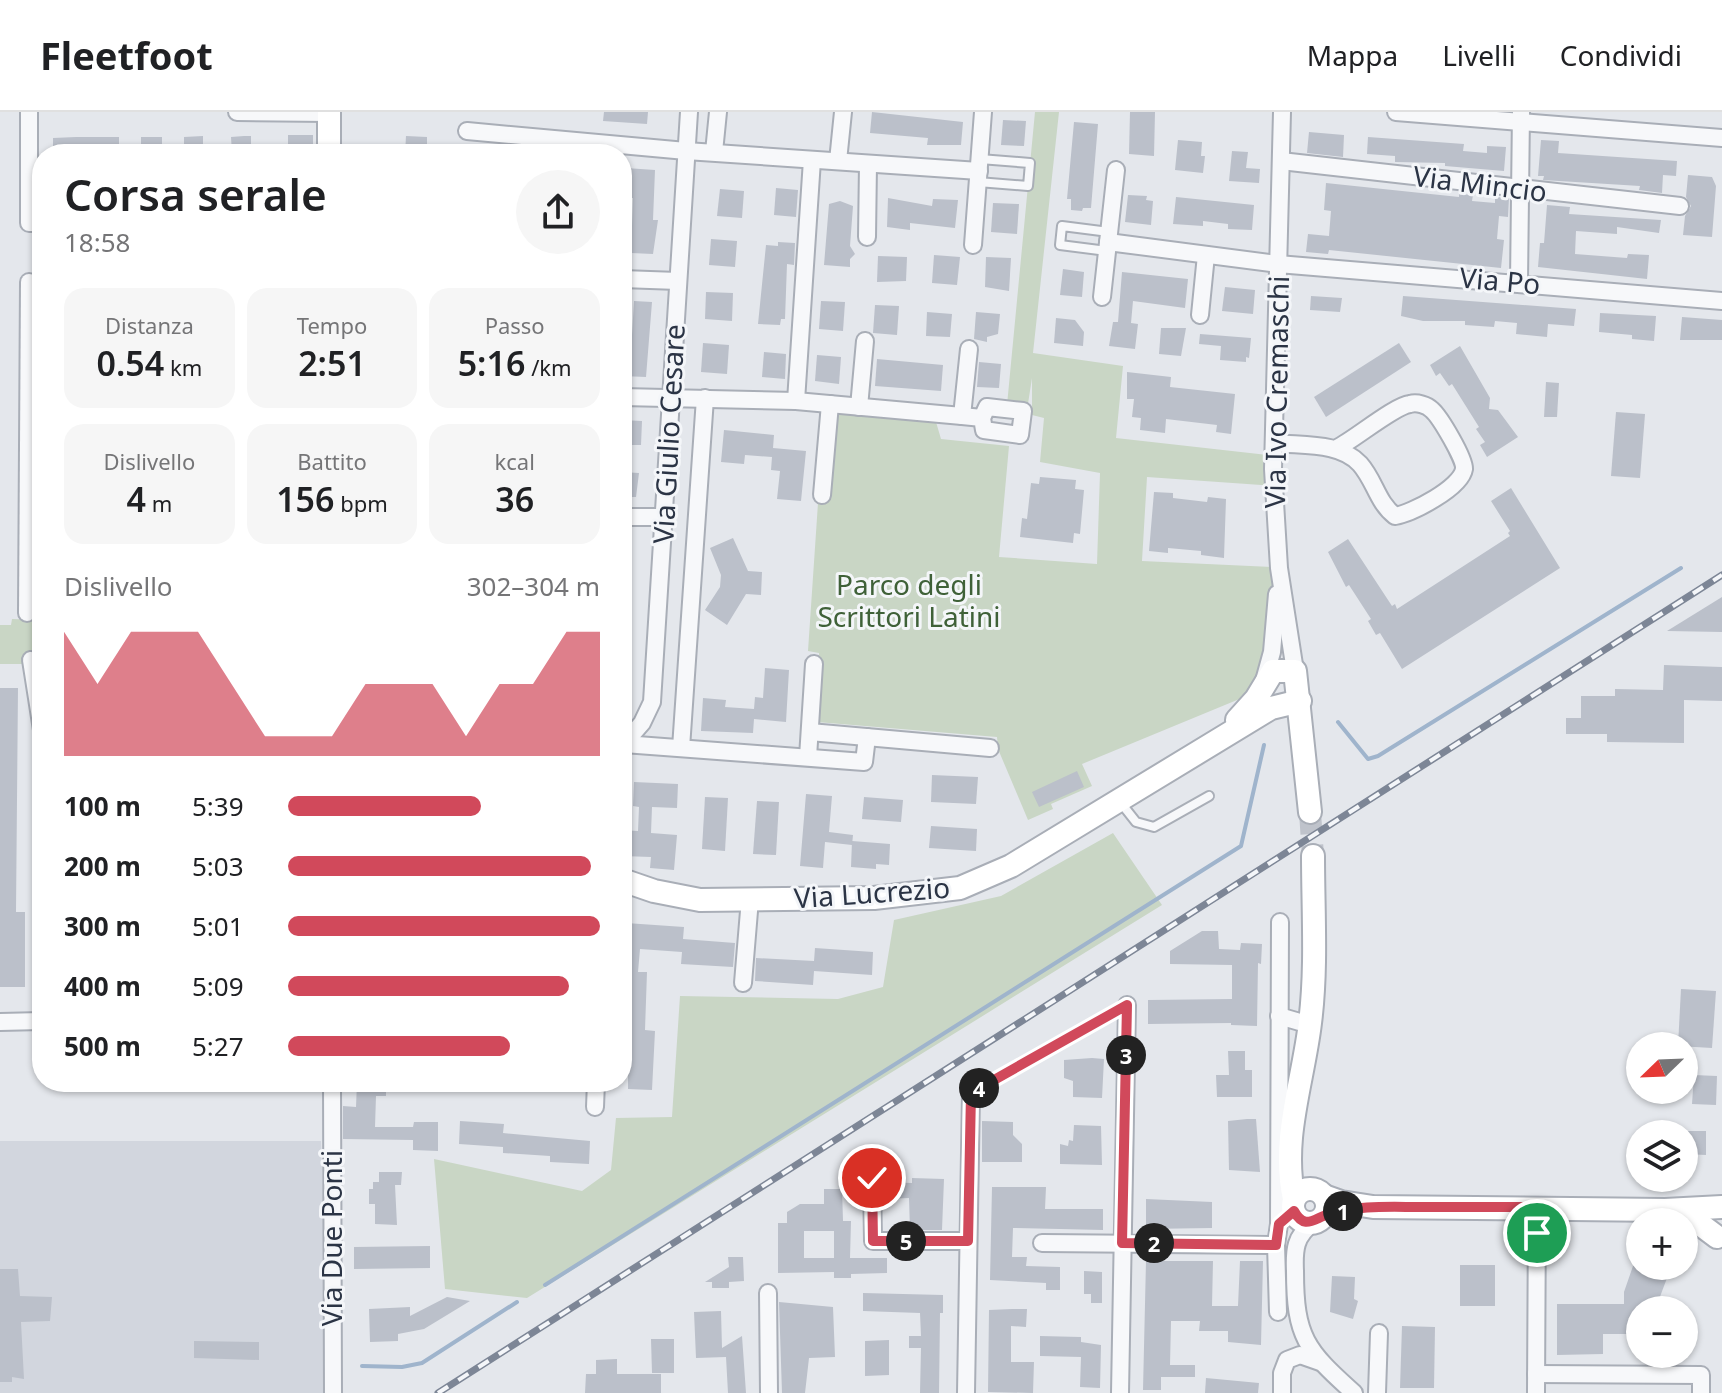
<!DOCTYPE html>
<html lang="it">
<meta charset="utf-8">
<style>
body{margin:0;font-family:"Noto Sans",sans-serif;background:#f6f6f6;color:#202124;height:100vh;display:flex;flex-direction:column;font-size:30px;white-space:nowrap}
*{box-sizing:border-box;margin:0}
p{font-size:26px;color:#757577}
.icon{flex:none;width:44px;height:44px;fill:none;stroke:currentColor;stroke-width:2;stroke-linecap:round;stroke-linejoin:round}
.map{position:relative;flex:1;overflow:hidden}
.panel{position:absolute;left:32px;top:32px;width:600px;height:948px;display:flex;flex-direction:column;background:#fff;border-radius:32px;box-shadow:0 2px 6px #0004}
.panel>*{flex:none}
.needle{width:52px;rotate:247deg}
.fabs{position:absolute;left:1626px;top:920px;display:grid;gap:16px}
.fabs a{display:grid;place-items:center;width:72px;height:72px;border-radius:50%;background:#fff;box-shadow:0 2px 6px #0004;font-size:40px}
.pin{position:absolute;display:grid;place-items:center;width:68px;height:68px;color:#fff;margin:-34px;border:4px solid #fff;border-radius:50%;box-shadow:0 2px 8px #0007}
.km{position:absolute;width:40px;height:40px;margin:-20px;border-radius:50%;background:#222;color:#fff;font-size:22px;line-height:40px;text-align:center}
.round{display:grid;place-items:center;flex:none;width:84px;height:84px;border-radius:42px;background:#f6f6f6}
.headline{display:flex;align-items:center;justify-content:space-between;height:136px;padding:0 32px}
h1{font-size:44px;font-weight:600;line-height:60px}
.stats{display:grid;grid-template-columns:repeat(3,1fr);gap:12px;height:136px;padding:8px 32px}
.stats div{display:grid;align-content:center;border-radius:20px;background:#f6f6f6;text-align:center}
.stats b{font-size:34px;font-weight:600}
.stats small{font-size:22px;font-weight:400}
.stats p{font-size:22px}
.chart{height:224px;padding:16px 32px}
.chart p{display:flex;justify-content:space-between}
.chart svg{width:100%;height:144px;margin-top:8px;fill:#d1495b;opacity:.7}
ul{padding:0 32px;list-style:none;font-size:26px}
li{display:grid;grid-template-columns:128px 96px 1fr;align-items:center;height:60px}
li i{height:20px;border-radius:10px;background:#d1495b}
header{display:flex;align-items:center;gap:48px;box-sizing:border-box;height:112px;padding:0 40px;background:#fff;border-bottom:2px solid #e0e0e0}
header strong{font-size:38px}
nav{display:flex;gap:44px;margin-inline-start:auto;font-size:28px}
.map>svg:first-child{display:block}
</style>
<header>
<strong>Fleetfoot</strong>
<nav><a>Mappa</a><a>Livelli</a><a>Condividi</a></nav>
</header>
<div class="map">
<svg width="1722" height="1281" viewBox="0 0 1722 1281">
<rect width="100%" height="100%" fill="#e4e7ec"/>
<polygon fill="#d2d6de" points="0,1029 321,1029 330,1281 0,1281"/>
<g fill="#c9d6c5">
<polygon points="1035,0 1059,0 1033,241 1123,254 1116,326 1277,344 1275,374 1147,365 1142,449 1273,455 1272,515 1254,581 1082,652 1092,674 1051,692 1053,697 1028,708 998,637 997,625 817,610 819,541 808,539 818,391 828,390 835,299 936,310 941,327 1009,334 999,445 1097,452 1100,361 1040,350 1044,306 1032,303 1032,266 1027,298 1007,293"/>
<polygon points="12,507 42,508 42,552 0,552 0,513 11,513"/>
<polygon points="1113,721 1162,793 527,1186 445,1177 434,1047 582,1079 611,1058 616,1006 672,1005 680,884 838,887 883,875 894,808 1001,784"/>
</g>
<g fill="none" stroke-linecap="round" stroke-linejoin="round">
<g stroke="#9fb4cc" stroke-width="4">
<polyline points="1338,610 1368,647 1378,644 1681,456"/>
<polyline points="545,1173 1241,734 1264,633"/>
<polyline points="362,1254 402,1255 422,1251 517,1190"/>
</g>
</g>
<g fill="#bbc0ca" fill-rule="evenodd">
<polygon points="604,0 648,0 647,12 603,9"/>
<polygon points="872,0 963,10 961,33 927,33 928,26 870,21"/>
<polygon points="1130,0 1155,0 1154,44 1129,42"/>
<polygon points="1003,8 1026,9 1024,34 1001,33"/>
<polygon points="1074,10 1098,12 1091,96 1083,96 1082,99 1071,98 1071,87 1067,87"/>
<polygon points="1309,20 1344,23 1343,45 1307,41"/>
<rect x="288" y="23" width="25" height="19"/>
<polygon points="203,24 203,42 184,42 184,25"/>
<polygon points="244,24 251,24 251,42 232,42 231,25"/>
<polygon points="406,24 427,25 427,42 405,42"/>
<polygon points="76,25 119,25 119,42 53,42 53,26"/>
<rect x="141" y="25" width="21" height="17"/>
<polygon points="1368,25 1464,32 1463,39 1487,41 1487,34 1506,35 1504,59 1445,54 1445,51 1395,50 1395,44 1367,42"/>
<polygon points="1178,28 1202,30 1201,44 1205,44 1203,61 1175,58"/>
<polygon points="1541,28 1559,29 1558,41 1677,49 1676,64 1663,63 1662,81 1639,78 1640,74 1543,68 1544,64 1538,64"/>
<polygon points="1232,39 1248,40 1246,56 1260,57 1259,71 1229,69"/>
<polygon points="626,56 655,58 653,108 658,108 653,142 631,141 633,86 624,86"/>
<polygon points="1688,63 1712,65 1716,74 1712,125 1683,123 1685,104 1691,94 1686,85"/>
<polygon points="1326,71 1459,85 1459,82 1473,83 1472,89 1495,91 1495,85 1509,86 1508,105 1499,104 1497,127 1504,128 1501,156 1329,138 1328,142 1306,140 1308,122 1329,124 1331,99 1324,98"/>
<polygon points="776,76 798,78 796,105 774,103"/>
<polygon points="720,77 744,79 742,106 717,104"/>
<polygon points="1128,83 1147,84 1146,88 1153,89 1151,113 1125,110"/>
<polygon points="1176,85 1254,93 1252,118 1228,117 1228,112 1203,109 1203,114 1173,112"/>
<polygon points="888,86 932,94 933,87 958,88 955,116 910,111 910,118 887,115"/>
<polygon points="840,89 853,94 850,134 855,142 850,147 850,155 824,153 829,92"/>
<polygon points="993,91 1019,92 1017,122 991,120"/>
<polygon points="1547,93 1570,95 1569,102 1661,108 1659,121 1617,115 1617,122 1576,119 1575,142 1627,146 1628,142 1649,143 1647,167 1538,155 1540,131 1544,131"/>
<polygon points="711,127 737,129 735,155 709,153"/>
<polygon points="778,130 795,131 794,153 787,152 785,207 781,207 780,213 758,212 766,133 778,134"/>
<polygon points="934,143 960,145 957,173 932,171"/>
<polygon points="878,144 907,145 906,169 877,170"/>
<polygon points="986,145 1011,146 1009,179 985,175"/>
<polygon points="1063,157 1084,160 1082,185 1060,183"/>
<polygon points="1122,160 1188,167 1185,196 1133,189 1131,211 1138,212 1135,237 1109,234 1113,210 1118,210"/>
<polygon points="1225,175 1255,178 1253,202 1222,199"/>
<polygon points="706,180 733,181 732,209 705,207"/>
<polygon points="1311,184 1342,186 1340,200 1310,198"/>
<polygon points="1403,184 1576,197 1574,214 1548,212 1547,225 1516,222 1517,211 1495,209 1494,215 1465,213 1465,209 1423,209 1401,204"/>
<polygon points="634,189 652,190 646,265 622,264 622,240 631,240"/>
<polygon points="821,189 845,190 843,219 819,217"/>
<polygon points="875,193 899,194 897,223 873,221"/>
<polygon points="927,200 952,202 950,225 926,224"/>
<polygon points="976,200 1000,202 998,222 987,225 987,230 974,227"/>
<polygon points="1600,201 1656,204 1654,229 1632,227 1632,223 1599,220"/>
<polygon points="1682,205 1722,208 1722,228 1680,228"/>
<polygon points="1056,206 1075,208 1084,220 1083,234 1054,231"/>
<polygon points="1161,216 1186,216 1181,244 1159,242"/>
<polygon points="1200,222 1251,226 1249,246 1246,245 1246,250 1220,248 1221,234 1199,232"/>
<polygon points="703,231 729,233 727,262 701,260"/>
<polygon points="1399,231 1411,250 1326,305 1314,285"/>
<polygon points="1460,234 1490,286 1489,297 1498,298 1518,325 1487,345 1480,333 1485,330 1476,317 1479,315 1452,272 1449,274 1440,261 1436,264 1430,253"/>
<polygon points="764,240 786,242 785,267 762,265"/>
<polygon points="817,243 841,245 839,272 815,269"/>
<polygon points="877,247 943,253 941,279 875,274"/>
<polygon points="979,250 1001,252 999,276 977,275"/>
<polygon points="1127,260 1171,265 1170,275 1235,282 1231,322 1216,320 1217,313 1166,307 1165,321 1140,318 1141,306 1132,305 1134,287 1127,287"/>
<polygon points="1546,270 1559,271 1557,305 1544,305"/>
<polygon points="1616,300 1645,302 1640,366 1611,364"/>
<polygon points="622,308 642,309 641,333 622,333"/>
<polygon points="724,318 774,323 773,336 806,339 801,389 777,387 780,359 771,358 772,345 745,343 744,352 721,350"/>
<polygon points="622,360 639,361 636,385 622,385"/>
<polygon points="1040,365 1076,368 1075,377 1084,378 1080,422 1074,421 1073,431 1020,425 1022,406 1027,407 1031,371 1039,372"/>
<polygon points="1511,376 1560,456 1402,557 1380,521 1376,523 1368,509 1371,507 1349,473 1346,475 1328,440 1348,427 1392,494 1395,492 1397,497 1510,424 1508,421 1510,419 1491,389"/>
<polygon points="1154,380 1173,381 1173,386 1207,390 1208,385 1226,387 1224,446 1201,443 1201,439 1168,436 1168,441 1149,439"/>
<polygon points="733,426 748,459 762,460 761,483 746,482 727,513 705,498 720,475 721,463 710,436"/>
<polygon points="1722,485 1722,520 1667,519"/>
<polygon points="1664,553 1722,555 1722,589 1684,588 1684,631 1607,630 1607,622 1566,622 1566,606 1581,606 1581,584 1615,584 1615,577 1663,578"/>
<polygon points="765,556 789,558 786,610 754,607 753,621 701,619 703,586 726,588 725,595 754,597 755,585 763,586"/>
<polygon points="0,576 18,576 16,800 25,800 25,875 0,875"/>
<polygon points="1077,659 1084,675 1039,695 1032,680"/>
<polygon points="932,663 978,665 976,692 931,690"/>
<polygon points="634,670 678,672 677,696 652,695 651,721 677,723 674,758 650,756 651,745 622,744 622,718 638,719 639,695 633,694"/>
<polygon points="806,682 832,684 829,720 853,723 852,733 825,730 823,756 800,754"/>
<polygon points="705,685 728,686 725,739 702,737"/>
<polygon points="864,685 903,688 901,710 862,707"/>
<polygon points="757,689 779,690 776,743 753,742"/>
<polygon points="931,714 977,717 976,739 929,736"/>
<polygon points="852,729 890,732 889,753 876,752 876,757 851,755"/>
<polygon points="626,811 684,815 683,827 735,831 733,855 681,852 682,840 640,837 638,860 647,860 645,918 655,919 652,978 628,977 628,919 622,919"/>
<polygon points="1202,819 1218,819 1219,837 1240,838 1241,831 1262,832 1261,852 1258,851 1257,914 1231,913 1231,911 1148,912 1148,888 1232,887 1232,853 1170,852 1170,839"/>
<polygon points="815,836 873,840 872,863 814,859 813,873 755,869 756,846 814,849"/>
<polygon points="1681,877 1716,879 1712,936 1678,934"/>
<polygon points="1228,939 1245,939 1245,958 1252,958 1252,985 1217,985 1216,963 1229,963"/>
<polygon points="1092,946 1104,947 1102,986 1073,985 1073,969 1064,966 1064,948"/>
<polygon points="1694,963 1717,964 1716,993 1692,992"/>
<polygon points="357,970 386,970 386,984 376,984 375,1015 413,1015 414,1010 438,1010 438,1039 413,1038 413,1028 343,1027 343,994 356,995"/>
<polygon points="1247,1007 1256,1007 1260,1060 1229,1058 1228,1009"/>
<polygon points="460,1009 504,1012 503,1021 590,1029 589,1052 550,1050 550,1044 503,1041 503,1035 459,1032"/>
<polygon points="982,1009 1013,1010 1013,1023 1022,1032 1022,1050 982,1050"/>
<polygon points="1074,1013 1101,1014 1102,1053 1060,1052 1060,1032 1068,1034 1069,1028 1073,1029"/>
<polygon points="1684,1019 1706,1019 1706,1043 1684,1042"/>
<polygon points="379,1060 402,1060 401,1073 395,1073 397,1113 375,1112 375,1092 369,1092 369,1077 373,1077 373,1070 379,1070"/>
<polygon points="912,1066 944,1067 942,1118 910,1118 909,1086 883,1087 883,1070 912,1071"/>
<polygon points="992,1075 1046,1075 1045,1097 1103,1097 1103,1118 1013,1116 1012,1145 1027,1145 1026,1154 1060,1155 1060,1178 1046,1178 1046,1171 990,1168"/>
<path d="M824 1077H842L843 1109H851L850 1146H887V1161L851 1162V1166H834V1160L778 1161V1111H787V1100L800 1092H824ZM804 1119H834V1146H804Z"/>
<polygon points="1146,1087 1212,1090 1212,1116 1146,1117"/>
<polygon points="430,1134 430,1156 354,1157 354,1135"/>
<polygon points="728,1145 743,1145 744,1169 729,1170 729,1176 712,1176 712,1170 705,1170 729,1155"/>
<polygon points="1146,1149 1213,1149 1212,1194 1238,1194 1240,1149 1263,1149 1261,1233 1228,1230 1228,1219 1199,1219 1200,1209 1171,1209 1170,1253 1195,1253 1195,1265 1161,1265 1161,1278 1143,1278"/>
<rect x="1460" y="1153" width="35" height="41"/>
<polygon points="1633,1154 1657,1154 1670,1158 1655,1198 1640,1198 1640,1222 1603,1222 1603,1242 1557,1243 1557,1192 1624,1192 1624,1180"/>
<polygon points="0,1157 18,1157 20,1184 52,1185 50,1209 21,1210 24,1267 12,1265 12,1270 0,1270"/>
<polygon points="1084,1159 1102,1160 1102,1191 1091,1191 1091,1182 1084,1182"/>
<polygon points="1332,1164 1355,1165 1354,1187 1358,1189 1353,1207 1330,1200"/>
<polygon points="863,1181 943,1183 943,1201 940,1201 939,1281 920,1281 921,1236 909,1236 909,1224 921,1224 920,1201 863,1199"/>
<polygon points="447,1185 470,1189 424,1217 398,1222 398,1229 370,1230 369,1197 410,1195 410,1204"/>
<polygon points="779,1190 833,1195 835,1245 809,1246 805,1281 782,1281"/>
<polygon points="1012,1197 1027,1197 1026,1215 1011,1214 1011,1250 1034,1250 1033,1281 988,1280 989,1198"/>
<polygon points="721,1199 722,1236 742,1224 746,1281 728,1281 726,1245 696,1246 694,1200"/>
<polygon points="1402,1214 1435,1215 1434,1276 1400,1276"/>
<polygon points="1040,1224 1081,1225 1081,1230 1101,1233 1100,1276 1080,1275 1081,1245 1040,1244"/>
<polygon points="651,1227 674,1227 674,1261 652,1261"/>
<polygon points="889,1228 889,1263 865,1264 865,1229"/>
<polygon points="194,1229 259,1230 259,1248 194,1246"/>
<polygon points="617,1247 617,1262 661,1262 661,1281 585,1281 586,1262 596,1262 596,1248"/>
<polygon points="1206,1266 1259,1271 1258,1281 1205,1281"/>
</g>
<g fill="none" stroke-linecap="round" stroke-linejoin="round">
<polyline stroke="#bfc3cb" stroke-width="22" stroke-dasharray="22 11" stroke-linecap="butt" points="1310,700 1313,744"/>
<defs>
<g id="lane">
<polyline points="978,70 1028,74 1030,51 980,47"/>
<polyline points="1107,139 1060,133 1062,114 1109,120"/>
<polyline points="1121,691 1136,710 1154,715 1209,684"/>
<polyline points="971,981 1127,893"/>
</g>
<g id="street">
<polyline points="29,0 29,111 42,111"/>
<polyline points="237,0 329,1"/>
<polyline points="1282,0 1273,357 1279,456 1295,559"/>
<polyline points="1396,0 1722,26"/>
<polyline points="467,19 686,39 979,59"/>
<polyline points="714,40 718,0"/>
<polyline points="838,49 843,0"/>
<polyline points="1281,49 1680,94"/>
<polyline points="867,125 868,52"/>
<polyline points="1108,130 1278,152 1722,189"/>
<polyline points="973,133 983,0"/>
<polyline points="622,167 678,169"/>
<polyline points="1519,170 1521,0"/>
<polyline points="1102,185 1116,58"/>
<polyline points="1200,203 1206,143"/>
<polyline points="622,285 796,289 962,304 982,306 984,318 1020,323 1023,299 987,295 982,306"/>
<polyline points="796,289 812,48"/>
<polyline points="859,295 865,229"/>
<polyline points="962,304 969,237"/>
<path d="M1276 331C1303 334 1340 330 1360 352 1375 369 1377 390 1395 404 1412 401 1461 376 1464 357 1465 347 1440 305 1432 298 1427 293 1417 290 1410 292 1394 294 1355 327 1337 336"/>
<polyline points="822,383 830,292"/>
<polyline points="622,405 665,405"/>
<polyline points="27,501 29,170"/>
<polyline points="31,548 42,618"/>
<polyline points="1264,569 1272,540 1277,482"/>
<polyline points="810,620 990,636"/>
<polyline points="624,632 864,650 867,625"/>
<polyline points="622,634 642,611 652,590 689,0"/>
<polyline points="681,636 705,286"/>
<polyline points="808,645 814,552"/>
<polyline points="743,871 750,787"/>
<polyline points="1279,904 1310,913"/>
<polyline points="0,910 42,909"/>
<polyline points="332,970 333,1281"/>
<polyline points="595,995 596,970"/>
<polyline points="872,1066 873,1129 968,1129"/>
<path d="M1313 1111C1295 1124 1294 1138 1295 1159 1295 1225 1306 1238 1354 1281"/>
<polyline points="1042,1131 1276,1133"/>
<polyline points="768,1181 769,1281"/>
<polyline points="1278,1200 1276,1133 1279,1112 1280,810"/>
<polyline points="1536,1262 1701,1263 1701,1281"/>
<polyline points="966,1281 971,981"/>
<polyline points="1120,1281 1127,893"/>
<polyline points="1282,1281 1282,1261 1287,1248 1300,1243 1320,1250"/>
<polyline points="1377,1281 1379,1221"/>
<polyline points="1536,1281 1537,1095"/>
</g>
<g id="secondary">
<polyline points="329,0 329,42"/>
<polyline points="1237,608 1256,587 1273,559 1295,559 1310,700"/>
<polyline points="622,768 654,779 700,788 874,786 960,776 1011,754 1271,596 1300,589"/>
<circle cx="1310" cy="1094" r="17"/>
<polyline points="1324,1084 1341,1090 1373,1095 1665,1098 1722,1095"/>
<path d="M1294 1087C1281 1027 1303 970 1310 911 1317 856 1313 799 1313 744"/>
<polyline points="1673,1100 1701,1113 1717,1125"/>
</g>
</defs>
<use href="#lane" stroke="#a9aeb7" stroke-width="12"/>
<use href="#street" stroke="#a9aeb7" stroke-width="20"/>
<use href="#secondary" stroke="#a9aeb7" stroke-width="26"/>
<use href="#lane" stroke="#f7f8fa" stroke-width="8"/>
<use href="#street" stroke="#f7f8fa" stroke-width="16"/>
<use href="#secondary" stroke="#fff" stroke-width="22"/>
<defs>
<polyline id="rail" points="438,1281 1722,463"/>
</defs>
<use href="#rail" stroke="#7d8696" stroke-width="7"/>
<use href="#rail" stroke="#f4f6f9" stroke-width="4" stroke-dasharray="12" stroke-linecap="butt"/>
</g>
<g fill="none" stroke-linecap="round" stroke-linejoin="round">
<defs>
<path id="route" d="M872 1066 873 1129H968L971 981 1127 893 1122 1131 1276 1133 1279 1112 1294 1099C1305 1119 1314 1106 1329 1102 1358 1093 1390 1095 1420 1095 1459 1095 1498 1095 1537 1095V1121"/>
</defs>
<use href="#route" stroke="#fff" stroke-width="16"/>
<use href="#route" stroke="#d1495b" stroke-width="10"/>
</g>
<g text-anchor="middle" stroke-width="6" stroke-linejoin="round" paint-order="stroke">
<g font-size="28" fill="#2b3445" stroke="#f4f6f9">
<text transform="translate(1480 72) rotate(7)" y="10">Via Mincio</text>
<text transform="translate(1500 169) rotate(5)" y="10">Via Po</text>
<text transform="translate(1277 280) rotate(-89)" y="10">Via Ivo Cremaschi</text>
<text transform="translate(669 322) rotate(-87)" y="10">Via Giulio Cesare</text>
<text transform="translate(872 781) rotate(-4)" y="10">Via Lucrezio</text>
<text transform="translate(332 1126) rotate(-90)" y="10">Via Due Ponti</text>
</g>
<g font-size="28" fill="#3f6138" stroke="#f4f6f9">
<text x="909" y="483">Parco degli<tspan x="909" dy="32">Scrittori Latini</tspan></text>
</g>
</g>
</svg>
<div class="fabs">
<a><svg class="needle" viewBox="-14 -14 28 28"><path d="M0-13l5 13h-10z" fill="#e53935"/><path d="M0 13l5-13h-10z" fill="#757577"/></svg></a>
<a><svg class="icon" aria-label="layers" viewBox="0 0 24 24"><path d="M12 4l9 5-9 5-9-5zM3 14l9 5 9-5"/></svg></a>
<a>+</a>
<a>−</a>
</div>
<div class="pin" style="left:1537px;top:1121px;background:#1e9e55"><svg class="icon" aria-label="arrive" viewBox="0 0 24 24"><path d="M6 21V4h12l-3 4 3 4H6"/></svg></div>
<div class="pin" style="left:872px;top:1066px;background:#d93025"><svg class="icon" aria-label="check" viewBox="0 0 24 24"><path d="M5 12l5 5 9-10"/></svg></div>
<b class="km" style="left:1343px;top:1099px">1</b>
<b class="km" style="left:1154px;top:1131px">2</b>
<b class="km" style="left:1126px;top:943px">3</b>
<b class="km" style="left:979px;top:976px">4</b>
<b class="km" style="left:906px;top:1129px">5</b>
<section class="panel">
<div class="headline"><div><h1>Corsa serale</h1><p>18:58</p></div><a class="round"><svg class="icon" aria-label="share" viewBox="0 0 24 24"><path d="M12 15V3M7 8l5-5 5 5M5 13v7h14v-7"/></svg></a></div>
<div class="stats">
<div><p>Distanza</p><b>0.54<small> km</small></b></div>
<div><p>Tempo</p><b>2:51</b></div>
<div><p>Passo</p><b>5:16<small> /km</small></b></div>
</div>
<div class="stats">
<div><p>Dislivello</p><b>4<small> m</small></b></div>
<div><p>Battito</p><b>156<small> bpm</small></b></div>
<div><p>kcal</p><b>36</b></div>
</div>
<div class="chart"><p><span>Dislivello</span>302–304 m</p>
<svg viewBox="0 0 160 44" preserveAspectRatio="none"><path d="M0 44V6L10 22L20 6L30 6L40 6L50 22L60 38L70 38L80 38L90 22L100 22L110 22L120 38L130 22L140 22L150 6L160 6V44z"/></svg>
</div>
<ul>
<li><b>100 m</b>5:39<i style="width:62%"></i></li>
<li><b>200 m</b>5:03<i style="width:97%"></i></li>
<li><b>300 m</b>5:01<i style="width:100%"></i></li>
<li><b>400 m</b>5:09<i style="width:90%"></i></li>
<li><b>500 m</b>5:27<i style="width:71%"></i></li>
</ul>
</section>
</div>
